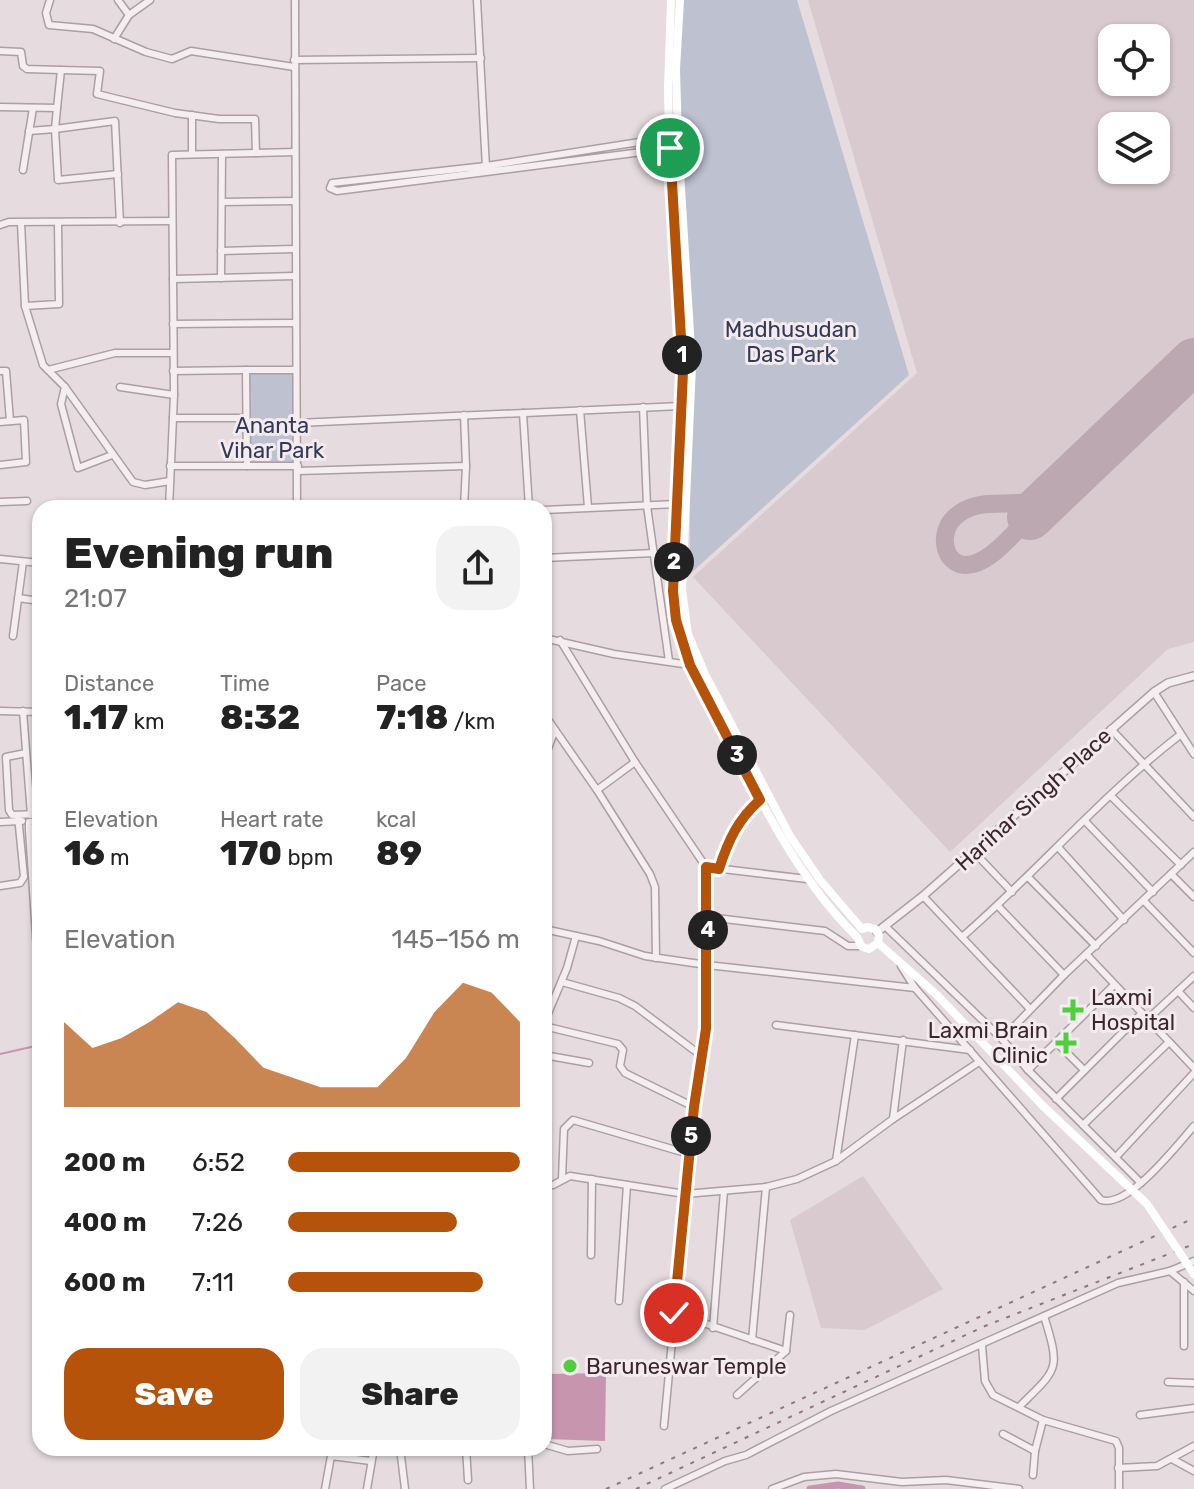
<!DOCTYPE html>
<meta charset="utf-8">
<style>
body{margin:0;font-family:Rubik,sans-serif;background:#f2f2f2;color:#222;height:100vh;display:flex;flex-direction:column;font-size:30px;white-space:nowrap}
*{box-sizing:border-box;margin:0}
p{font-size:26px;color:#767676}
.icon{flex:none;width:44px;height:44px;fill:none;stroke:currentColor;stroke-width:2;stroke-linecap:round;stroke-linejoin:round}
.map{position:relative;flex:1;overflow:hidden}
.drawer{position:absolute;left:32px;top:500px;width:520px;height:956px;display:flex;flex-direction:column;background:#fff;border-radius:24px;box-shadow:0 2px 6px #0004}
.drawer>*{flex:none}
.fabs{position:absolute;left:1098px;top:24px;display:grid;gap:16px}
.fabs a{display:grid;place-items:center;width:72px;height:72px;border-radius:16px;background:#fff;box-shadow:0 2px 6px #0004;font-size:40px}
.pin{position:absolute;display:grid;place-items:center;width:68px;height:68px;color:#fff;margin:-34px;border:4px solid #fff;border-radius:50%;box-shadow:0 2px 8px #0007}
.km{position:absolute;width:40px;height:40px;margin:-20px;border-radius:50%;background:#222;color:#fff;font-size:22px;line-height:40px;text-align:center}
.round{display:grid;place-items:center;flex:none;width:84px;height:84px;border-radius:24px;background:#f2f2f2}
.overview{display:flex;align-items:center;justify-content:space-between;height:136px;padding:0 32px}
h1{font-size:44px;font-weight:800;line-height:60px}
.figures{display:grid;grid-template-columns:repeat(3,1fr);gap:12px;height:136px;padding:8px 32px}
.figures div{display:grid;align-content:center}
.figures b{font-size:34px;font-weight:800}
.figures small{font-size:22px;font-weight:400}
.figures p{font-size:22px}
.chart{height:224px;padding:16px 32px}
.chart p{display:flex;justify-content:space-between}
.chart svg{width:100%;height:144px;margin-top:8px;fill:#b45309;opacity:.7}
.cta{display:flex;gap:16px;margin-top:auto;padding:16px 32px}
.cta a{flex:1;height:92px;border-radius:24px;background:#b45309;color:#fff;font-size:32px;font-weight:800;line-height:92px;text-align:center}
.cta a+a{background:#f2f2f2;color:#222}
ul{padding:0 32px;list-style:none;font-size:26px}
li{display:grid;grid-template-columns:128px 96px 1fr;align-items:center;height:60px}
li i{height:20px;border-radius:10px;background:#b45309}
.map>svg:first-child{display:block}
</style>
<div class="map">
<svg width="1194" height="1489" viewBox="0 0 1194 1489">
<rect width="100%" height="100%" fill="#e6dce0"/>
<g fill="#d8cacf" fill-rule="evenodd">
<path d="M808 0H1194V642L1168 649 950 852 693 577 917 373ZM1112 38H1156V82H1112ZM1112 126H1156V170H1112Z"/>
<polygon points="863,1176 943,1289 865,1330 821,1328 790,1220"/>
</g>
<g fill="#bdc1d0">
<polygon points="680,0 797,0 909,375 690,574 688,292 678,147"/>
<polygon points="295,371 298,465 247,465 249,372"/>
</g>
<polygon fill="#c795ad" points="606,1373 605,1441 545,1439 548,1374"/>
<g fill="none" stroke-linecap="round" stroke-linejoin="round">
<polyline stroke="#c795ad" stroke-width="2" points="0,1054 40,1045"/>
<polyline stroke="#c795ad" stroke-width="7" points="810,1489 838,1485 862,1489"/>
<path stroke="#bba8b0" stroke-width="18" d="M1030 517C1014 532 995 558 973 564 944 571 937 534 954 518 977 495 1010 509 1037 500 1050 495 1062 483 1073 475"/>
<polyline stroke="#bba8b0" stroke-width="46" points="1030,517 1194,361"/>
<defs>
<g id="minor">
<polyline points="50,0 46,13 49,25 93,29 146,52 172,59 191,51 294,67"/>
<polyline points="295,0 297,508"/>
<polyline points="477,0 486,168"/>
<polyline points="129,15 150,0"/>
<polyline points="114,39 129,15 118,0"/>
<polyline points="0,51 21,52 23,66 27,69 61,70 57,108 0,107"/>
<polyline points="294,60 481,58"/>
<polyline points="61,70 100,71 97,94 175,113 219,119 255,119 256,153 295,152"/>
<polyline points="57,108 55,129 115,121 120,223"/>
<polyline points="29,131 55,129 58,180 118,174"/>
<polyline points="673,148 337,191 330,188 332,183 486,166 678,136"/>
<polyline points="192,154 192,115"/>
<polyline points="23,170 33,108"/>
<polyline points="222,202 295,201"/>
<polyline points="21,223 25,306 43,365 65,387 61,404 78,468 112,455"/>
<polyline points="0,225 9,222 172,221"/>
<polyline points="221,251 295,249"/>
<polyline points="221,278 222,154"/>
<polyline points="173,279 295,276"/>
<polyline points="25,306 59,304 58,223"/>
<polyline points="173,324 295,323"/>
<polyline points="48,370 115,353 173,353"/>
<polyline points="0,371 6,371 10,421"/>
<polyline points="173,371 246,370"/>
<polyline points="65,387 133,482 145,485 170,481"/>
<polyline points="120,387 174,395"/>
<polyline points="643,407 647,506 669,661"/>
<polyline points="580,410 588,507"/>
<polyline points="523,413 529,508"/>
<polyline points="173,418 246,418"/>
<polyline points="0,422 24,420 26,462 0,465"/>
<polyline points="297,423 681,406"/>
<polyline points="170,466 298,466"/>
<polyline points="247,466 246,370 296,370"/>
<polyline points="298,471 466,466"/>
<polyline points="0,502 27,501"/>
<polyline points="169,508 174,395 172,155 256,153"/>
<polyline points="464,508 466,466 464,415"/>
<polyline points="544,510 677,504"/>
<polyline points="544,558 654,553"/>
<polyline points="0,559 40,563"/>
<polyline points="18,598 40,601"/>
<polyline points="13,636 23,562"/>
<polyline points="544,638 614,654 690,665"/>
<polyline points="560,640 635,762 706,867 807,879"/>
<polyline points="1154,692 1194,754"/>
<polyline points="0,711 40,712"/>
<polyline points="23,711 31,815"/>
<polyline points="544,714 597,790 650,874 655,887 656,958"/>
<polyline points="1111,729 1194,817"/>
<polyline points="26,753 6,757 9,810 12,815 40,814"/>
<polyline points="544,759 555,730"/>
<polyline points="597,790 635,762"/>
<polyline points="1111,796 1181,865"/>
<polyline points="1085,821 1153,892"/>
<polyline points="0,822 22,821"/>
<polyline points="1058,847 1124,920"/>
<polyline points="974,852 1012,892"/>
<polyline points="706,867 707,965 915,988 901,966"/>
<path d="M719 869C728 841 738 819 760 800"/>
<polyline points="1171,874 1194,897"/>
<polyline points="1028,877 1096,946"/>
<polyline points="0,886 20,883 24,877 18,816"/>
<polyline points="923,896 1030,1009"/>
<polyline points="1144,901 1194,953"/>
<polyline points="998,906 1064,975"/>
<polyline points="708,917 825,931 848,946 860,946"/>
<polyline points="885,926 1002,1039 1028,1070 1141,1183"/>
<polyline points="544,929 599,941 645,956 707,965 703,1057 694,1107 664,1426"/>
<path d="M962 937C1037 872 1102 795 1180 735"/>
<polyline points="1087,955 1194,1068"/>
<polyline points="38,966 29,830 29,822 40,821"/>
<polyline points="562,982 619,998 635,1006 703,1057"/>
<path d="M915 988 1101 1200C1128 1209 1177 1145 1194 1126"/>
<polyline points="1178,991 1194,1008"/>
<polyline points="1148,1019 1194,976"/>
<polyline points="544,1023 567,968 576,936"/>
<polyline points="776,1025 970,1050"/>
<polyline points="544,1026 618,1044 623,1050 620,1066 625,1073 694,1107"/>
<polyline points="1002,1039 1064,975 1194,852"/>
<polyline points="1056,1042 1084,1070"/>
<polyline points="544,1055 589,1063"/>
<polyline points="1028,1070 1114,985"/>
<polyline points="1056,1099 1142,1013"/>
<polyline points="544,1118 547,1102"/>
<polyline points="893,1119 903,1040"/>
<polyline points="1083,1125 1169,1042"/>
<polyline points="1116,1157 1194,1073"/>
<polyline points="836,1161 855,1035"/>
<polyline points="562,1178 564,1129 573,1120 689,1154"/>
<polyline points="544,1185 553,1185 570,1176 685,1194 766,1187 797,1179 836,1161 893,1119 979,1062"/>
<polyline points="591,1255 592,1179"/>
<polyline points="1170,1271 1194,1291"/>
<polyline points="1184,1282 1184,1346"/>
<polyline points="619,1301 627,1185"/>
<polyline points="674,1313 786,1351"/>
<polyline points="713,1328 724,1191"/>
<polyline points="752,1340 766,1187"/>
<polyline points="982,1346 985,1381 993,1395 1043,1420 1116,1441 1119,1448 1119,1489"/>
<polyline points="1168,1382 1194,1383"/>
<polyline points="737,1395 786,1351 790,1315"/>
<path d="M1019 1407C1058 1368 1061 1371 1044 1316"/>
<polyline points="1140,1415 1194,1408"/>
<polyline points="1003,1434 1035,1451"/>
<polyline points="544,1444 568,1451 597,1449"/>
<polyline points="400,1448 405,1489"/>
<polyline points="466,1448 468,1480"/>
<polyline points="528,1448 530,1489"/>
<polyline points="1172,1459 1194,1471"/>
<polyline points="1118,1468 1157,1466 1194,1446"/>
<polyline points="1033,1475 1035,1451 1043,1420"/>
<polyline points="325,1489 331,1456 371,1461"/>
<polyline points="367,1489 374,1448"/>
<polyline points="665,1489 725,1461 746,1455 831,1411 1118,1283 1170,1271 1194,1261"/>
<polyline points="772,1489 804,1477 836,1474 902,1482 946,1480 1019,1489"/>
</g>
<polyline id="tertiary" points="877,932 923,896 1154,692 1168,683 1194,676"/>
</defs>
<use href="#minor" stroke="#ac9ea3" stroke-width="9"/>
<use href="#tertiary" stroke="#ac9ea3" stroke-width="10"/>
<use href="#minor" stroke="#f4eef0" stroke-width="6"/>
<use href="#tertiary" stroke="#f4eef0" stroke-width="7"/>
<g stroke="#fff" stroke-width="8">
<path d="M671 0 668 88 669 137 683 372 673 591C680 655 707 698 736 754 770 819 804 885 857 937L862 947 869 949 878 943"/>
<polyline points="680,0 676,69 678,140 692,365 682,590 688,634 705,674 790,836 820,880 862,929"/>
<polyline points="862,929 867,927 875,929 879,935 878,943"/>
<polyline points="878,943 937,995"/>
</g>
<g stroke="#90757f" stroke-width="2" stroke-dasharray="4 8" stroke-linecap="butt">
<polyline points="606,1489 1194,1218"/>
<polyline points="636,1489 985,1326 1194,1244"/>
</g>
<polyline stroke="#fff" stroke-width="8" points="937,995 1043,1106 1147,1204 1194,1274"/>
</g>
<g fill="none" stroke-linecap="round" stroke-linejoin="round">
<defs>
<path id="route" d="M670 148 683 372 673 591 676 620 690 665 760 800C738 819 728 841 719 869L706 867V1029L694 1107 674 1313"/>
</defs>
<use href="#route" stroke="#fff" stroke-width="16"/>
<use href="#route" stroke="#b45309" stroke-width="10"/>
</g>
<g fill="#51ce3d" stroke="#f4ebee" stroke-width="3">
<path d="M1069 998h8v8h8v8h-8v8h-8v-8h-8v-8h8z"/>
<path d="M1062 1031h8v8h8v8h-8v8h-8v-8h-8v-8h8z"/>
<circle cx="570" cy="1366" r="8"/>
</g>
<g text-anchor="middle" stroke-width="6" stroke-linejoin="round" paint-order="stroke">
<g font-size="22" fill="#333958" stroke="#f4ebee">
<text x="791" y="337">Madhusudan<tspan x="791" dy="25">Das Park</tspan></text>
<text x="272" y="433">Ananta<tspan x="272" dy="25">Vihar Park</tspan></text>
</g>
<g font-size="22" fill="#3c252d" stroke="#f4ebee">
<text transform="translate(1033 799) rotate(-42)" y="8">Harihar Singh Place</text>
</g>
<g font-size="22" fill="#3c252d" stroke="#f4ebee" text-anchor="start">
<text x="1091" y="1005">Laxmi<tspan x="1091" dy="25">Hospital</tspan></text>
<text x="1048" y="1038" text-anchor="end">Laxmi Brain<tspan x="1048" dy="25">Clinic</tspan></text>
<text x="586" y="1374">Baruneswar Temple</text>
</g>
</g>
</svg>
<div class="fabs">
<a><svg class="icon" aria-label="locate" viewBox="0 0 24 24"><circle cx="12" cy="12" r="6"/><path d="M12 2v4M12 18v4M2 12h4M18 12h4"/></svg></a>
<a><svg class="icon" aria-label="layers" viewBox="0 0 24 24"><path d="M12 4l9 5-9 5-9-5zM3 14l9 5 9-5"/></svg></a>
</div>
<div class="pin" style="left:670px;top:148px;background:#1e9e55"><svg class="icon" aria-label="arrive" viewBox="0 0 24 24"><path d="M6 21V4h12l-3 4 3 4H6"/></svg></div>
<div class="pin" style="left:674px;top:1313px;background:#d93025"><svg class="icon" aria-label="check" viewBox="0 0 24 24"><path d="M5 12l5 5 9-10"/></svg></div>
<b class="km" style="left:682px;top:355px">1</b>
<b class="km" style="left:674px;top:562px">2</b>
<b class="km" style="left:737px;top:755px">3</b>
<b class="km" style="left:708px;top:930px">4</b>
<b class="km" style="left:691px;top:1136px">5</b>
<section class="drawer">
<div class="overview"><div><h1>Evening run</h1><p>21:07</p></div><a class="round"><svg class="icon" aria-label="share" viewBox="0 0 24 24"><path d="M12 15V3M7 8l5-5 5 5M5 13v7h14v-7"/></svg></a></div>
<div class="figures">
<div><p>Distance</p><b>1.17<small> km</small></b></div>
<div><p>Time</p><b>8:32</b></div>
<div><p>Pace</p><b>7:18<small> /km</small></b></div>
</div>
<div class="figures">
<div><p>Elevation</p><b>16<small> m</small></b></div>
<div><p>Heart rate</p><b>170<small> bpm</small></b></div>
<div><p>kcal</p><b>89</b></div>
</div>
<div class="chart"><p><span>Elevation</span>145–156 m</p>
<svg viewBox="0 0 160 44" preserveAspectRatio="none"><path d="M0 44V18L10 26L20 23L30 18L40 12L50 15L60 23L70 32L80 35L90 38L100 38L110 38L120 29L130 15L140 6L150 9L160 18V44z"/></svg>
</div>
<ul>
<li><b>200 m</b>6:52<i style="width:100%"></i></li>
<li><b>400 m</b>7:26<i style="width:73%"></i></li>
<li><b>600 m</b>7:11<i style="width:84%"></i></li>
</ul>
<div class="cta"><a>Save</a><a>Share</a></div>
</section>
</div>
